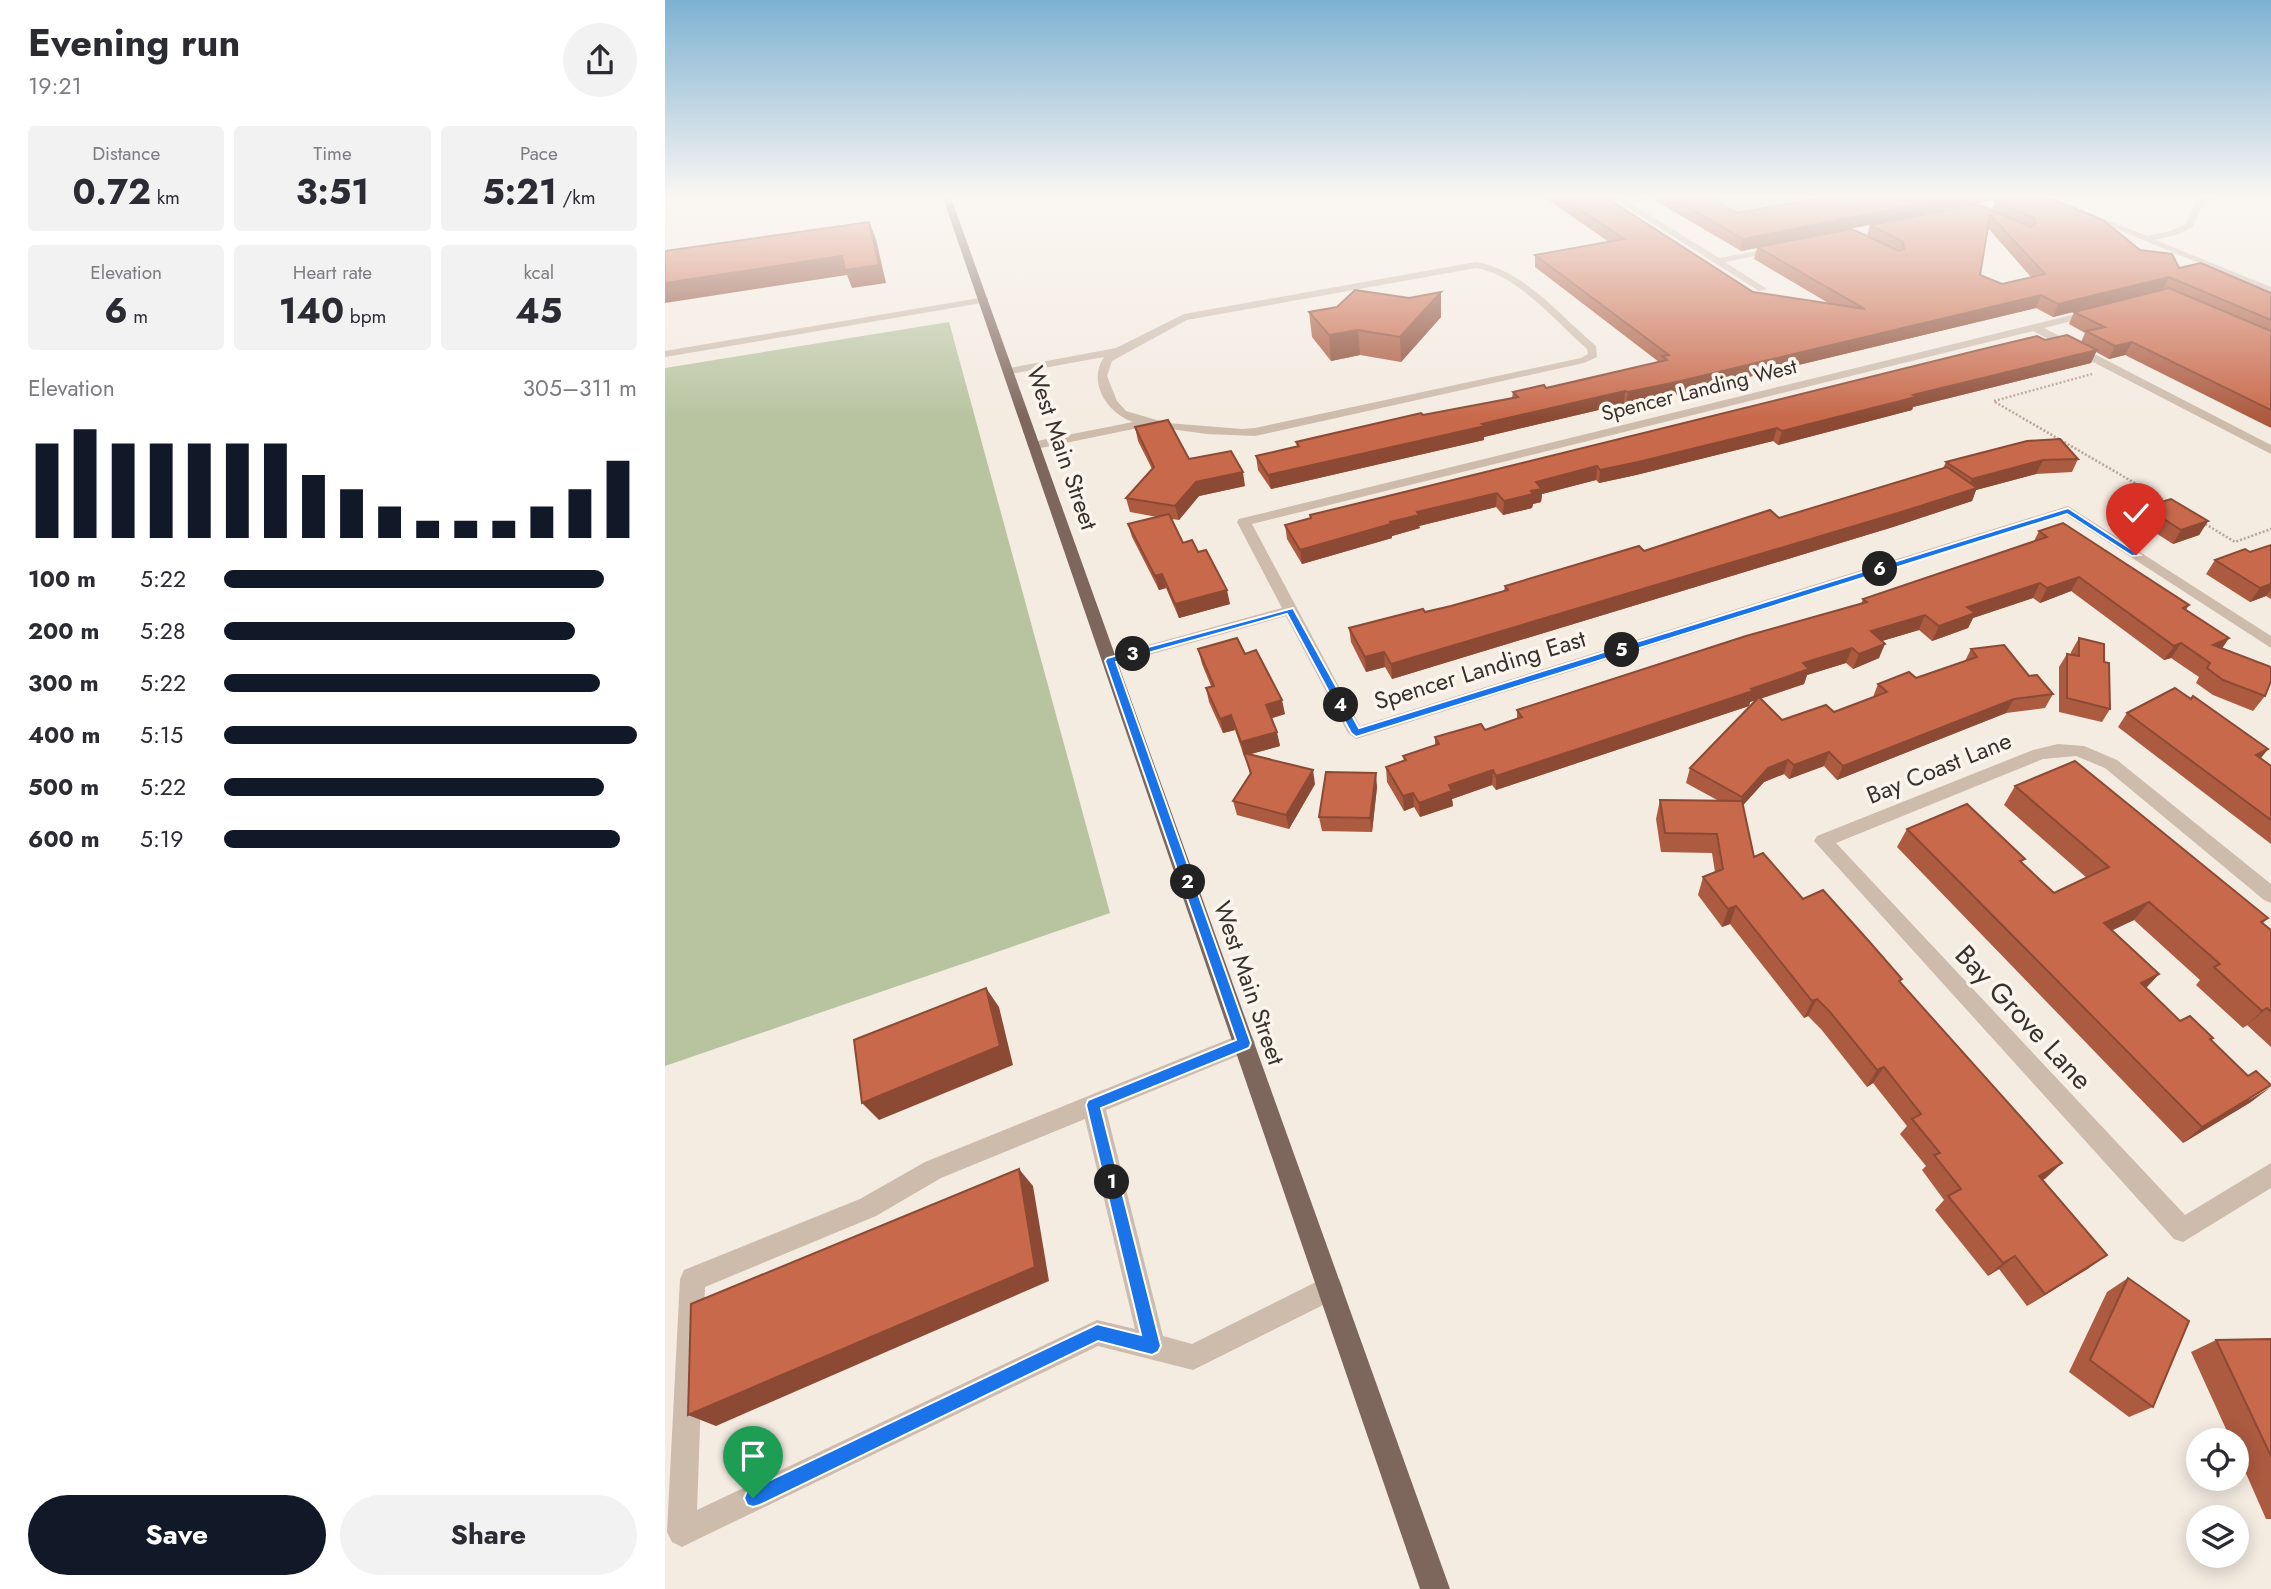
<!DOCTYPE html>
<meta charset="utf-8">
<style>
body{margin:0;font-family:Jost,sans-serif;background:#f2f2f3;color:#2b2b33;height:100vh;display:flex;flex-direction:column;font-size:26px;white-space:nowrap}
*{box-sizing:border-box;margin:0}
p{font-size:23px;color:#7c7c81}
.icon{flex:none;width:38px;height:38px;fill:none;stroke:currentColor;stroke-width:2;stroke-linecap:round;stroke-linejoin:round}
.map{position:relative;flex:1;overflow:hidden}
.sheet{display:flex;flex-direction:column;background:#fff;width:665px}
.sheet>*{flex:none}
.buttons{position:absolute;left:1521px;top:1428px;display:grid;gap:14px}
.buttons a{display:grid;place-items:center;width:63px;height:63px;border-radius:50%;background:#fff;box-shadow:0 4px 18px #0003;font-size:35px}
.pin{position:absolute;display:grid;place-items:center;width:60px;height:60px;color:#fff;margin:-72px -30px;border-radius:50% 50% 50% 0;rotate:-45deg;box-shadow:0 0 7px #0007}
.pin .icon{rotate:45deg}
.km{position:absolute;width:35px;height:35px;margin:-18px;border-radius:50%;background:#222;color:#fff;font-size:19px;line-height:35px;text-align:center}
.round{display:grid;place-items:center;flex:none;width:74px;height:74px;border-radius:37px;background:#f2f2f3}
.summary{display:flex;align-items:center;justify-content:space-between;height:119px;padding:0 28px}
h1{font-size:38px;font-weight:700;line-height:52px}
.figures{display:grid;grid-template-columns:repeat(3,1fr);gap:10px;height:119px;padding:7px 28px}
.figures div{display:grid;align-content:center;border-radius:7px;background:#f2f2f3;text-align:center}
.figures b{font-size:35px;font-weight:700}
.figures small{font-size:19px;font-weight:400}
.figures p{font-size:19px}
.chart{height:196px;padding:14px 28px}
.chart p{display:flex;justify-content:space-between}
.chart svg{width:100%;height:126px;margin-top:7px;stroke:#111827;stroke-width:6}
.action{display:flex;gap:14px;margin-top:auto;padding:14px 28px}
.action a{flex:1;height:80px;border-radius:42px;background:#111827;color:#fff;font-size:28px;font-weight:700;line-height:80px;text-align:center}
.action a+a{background:#f2f2f3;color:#2b2b33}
ul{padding:0 28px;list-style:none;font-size:23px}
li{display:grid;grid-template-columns:112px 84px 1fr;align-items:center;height:52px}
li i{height:18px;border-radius:9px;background:#111827}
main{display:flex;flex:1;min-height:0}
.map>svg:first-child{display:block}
</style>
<main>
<section class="sheet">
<div class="summary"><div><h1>Evening run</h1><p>19:21</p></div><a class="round"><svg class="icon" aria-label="share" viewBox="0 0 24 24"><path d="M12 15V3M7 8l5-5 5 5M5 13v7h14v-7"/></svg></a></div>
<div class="figures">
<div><p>Distance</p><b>0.72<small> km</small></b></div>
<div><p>Time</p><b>3:51</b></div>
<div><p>Pace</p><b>5:21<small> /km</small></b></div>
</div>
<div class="figures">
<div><p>Elevation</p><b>6<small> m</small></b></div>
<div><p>Heart rate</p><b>140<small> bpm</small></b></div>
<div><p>kcal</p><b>45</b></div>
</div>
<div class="chart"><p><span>Elevation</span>305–311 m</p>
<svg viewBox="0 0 160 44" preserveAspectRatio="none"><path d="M5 44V11M15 44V6M25 44V11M35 44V11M45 44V11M55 44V11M65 44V11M75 44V22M85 44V27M95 44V33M105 44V38M115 44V38M125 44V38M135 44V33M145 44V27M155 44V17"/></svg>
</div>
<ul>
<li><b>100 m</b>5:22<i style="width:92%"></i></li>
<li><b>200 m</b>5:28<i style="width:85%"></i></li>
<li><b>300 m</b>5:22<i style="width:91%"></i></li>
<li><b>400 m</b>5:15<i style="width:100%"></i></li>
<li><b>500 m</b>5:22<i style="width:92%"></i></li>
<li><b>600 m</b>5:19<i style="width:96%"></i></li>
</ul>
<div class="action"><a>Save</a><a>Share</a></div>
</section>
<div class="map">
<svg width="1606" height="1589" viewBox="0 0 1606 1589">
<rect width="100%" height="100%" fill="#f4ebe1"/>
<g fill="#b8c4a0">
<polygon points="1039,195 1212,195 1071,222"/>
<polygon points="284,322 445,913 0,1066 0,368"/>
</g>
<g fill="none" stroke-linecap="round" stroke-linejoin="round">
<g stroke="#b9a596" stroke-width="2.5" stroke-dasharray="2 2" stroke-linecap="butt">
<polyline points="1329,401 1427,374"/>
<polyline points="1330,402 1506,504"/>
<polyline points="1537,522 1570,542 1606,529"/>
</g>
<g fill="#cdbbac" fill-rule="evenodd">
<polygon points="943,195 953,195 961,200 1009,195 967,204 1054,258 1115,247 1115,251 1060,262 1102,289 1094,291"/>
<polygon points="1548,195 1562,195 1537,205 1528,227 1511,235 1490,240 1606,287 1606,293 1418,215 1425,213 1482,236 1505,231 1521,224 1530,201"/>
<path d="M811 262C859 270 895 316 931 346L932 357 919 363 590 436 542 434 483 426 371 449 365 445 367 442 468 422C442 413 422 382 439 357L345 374 340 371 345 368 451 348 519 314ZM811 268C852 274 892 323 922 349L923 354 916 358 590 428 577 429 502 423 461 411 452 401 442 376 447 361 522 320Z"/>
<polygon points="320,297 323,298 323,302 0,357 0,351"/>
<polygon points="1427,310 1432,313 1431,315 1379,328 1606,445 1606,454 1368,331 587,524 695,726 1403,506 1606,636 1606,648 1401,515 691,739 683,733 621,616 445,666 437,661 440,657 617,608 572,522 574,519"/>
<polygon points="1393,744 1419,746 1452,760 1606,884 1606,903 1599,900 1440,768 1411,756 1378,759 1171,843 1520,1215 1606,1163 1606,1188 1518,1242 1509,1239 1149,841 1152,836 1368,750"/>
<path d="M579 1033 587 1036 590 1043 587 1050 441 1110 498 1336 527 1344 665 1275 674 1279 678 1288 674 1297 528 1370 433 1346 27 1542 17 1547 7 1542 2 1532 15 1279 19 1270 195 1199 260 1162ZM420 1119 470 1329 432 1320 32 1510 40 1287 211 1216 276 1178Z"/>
</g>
<polygon fill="#7d675c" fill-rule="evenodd" points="277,195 285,195 785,1589 755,1589"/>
</g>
<g fill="#ac5a40" fill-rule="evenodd">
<path d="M876 195H950L949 202 1088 292 1165 304 1089 259 1092 248 1076 251 991 201 992 195H1042L1072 213 1349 196 1169 232 1202 236 1205 225 1327 210 1330 201 1475 250 1514 268 1606 293V428L1460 355 1444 359 1431 352 1426 363 1248 407 1247 410 1113 445 1108 441 971 475 934 483 931 480 877 494 876 502 868 504 867 508 838 515 831 507 754 526 755 528 727 536V538L637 564 622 539 620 525 645 518V515L1380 340 1416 342 1420 333 1404 324 1409 312 1499 290 1388 317 1371 308 1005 396 961 406 959 404 819 437V440L606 489 593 470 591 456 632 446 631 442 758 415 847 398 848 392 881 388 994 362 870 267V255L944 242ZM1323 228 1366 277 1337 284 1315 275Z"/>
<polygon points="776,292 776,317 736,362 695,355 666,361 647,337 644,312 744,298"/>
<polygon points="470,427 524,459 580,486 534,496 514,520 507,519 518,543 533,552 565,604 514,618 501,588 494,590 467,537 463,524 492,517 465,512 461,498 487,469 473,441"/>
<polygon points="1413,459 1407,472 1371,474 1311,490 1307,501 1228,527 727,679 720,667 701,672 686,642 684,628 786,606 839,591 840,586 1114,518 1278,468 1281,462"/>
<polygon points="1480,507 1543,521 1534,535 1508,544 1472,521"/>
<polygon points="1374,531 1524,605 1521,610 1564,638 1557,648 1600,696 1588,711 1548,695 1531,683 1534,677 1506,658 1499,660 1406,591 1375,603 1368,598 1308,618 1303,628 1267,641 1254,630 1217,641 1214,658 1188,669 1181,663 1142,675 1139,684 1095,699 1117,720 1169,712 1208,697 1213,684 1251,678 1300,661 1306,649 1364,676 1388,694 1380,708 1341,713 1172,780 1159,766 1124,779 1119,774 1099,782 1078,805 1089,857 1236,983 1381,1178 1378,1180 1424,1268 1362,1306 1334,1269 1323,1276 1270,1210 1279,1200 1257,1170 1261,1166 1235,1134 1242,1126 1208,1083 1202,1087 1156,1029 1143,1016 1139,1018 1065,924 1057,927 1033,895 1038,877 1050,872 1047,853 996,852 991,819 995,800 1054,801 1021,783 1025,768 1091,700 1085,702 1084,706 831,790 827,785 787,799 788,806 755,817 749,807 739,811 722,782 721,767 739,761 738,756 770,745 770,737 820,730 852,719 852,710 1196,604 1198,599 1369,541"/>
<polygon points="1606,545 1606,599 1601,596 1585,602 1541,574 1550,560 1585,552"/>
<polygon points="1414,638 1445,709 1437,722 1394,712 1394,667 1402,654 1406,655 1406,652"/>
<polygon points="533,649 580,654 620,714 607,718 615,746 585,754 650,784 624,829 572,815 568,801 585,774 580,755 579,756 570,730 558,733 544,702 541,688 546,686 537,664"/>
<polygon points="1462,713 1603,749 1596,758 1606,766 1606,844 1453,727"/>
<polygon points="1350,786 1603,918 1598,923 1606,930 1606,1047 1582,1025 1578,1028 1531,985 1535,980 1469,920 1447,930 1494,974 1481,988 1515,1021 1545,1040 1586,1102 1518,1143 1232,847 1242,829 1357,863 1389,893 1422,878 1339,805"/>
<polygon points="712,787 707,832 657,831 654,817"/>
<polygon points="1463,1278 1488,1407 1464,1417 1404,1372 1442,1292"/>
<polygon points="1606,1339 1606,1519 1601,1519 1572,1453 1572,1440 1566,1440 1526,1352 1551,1340"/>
</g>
<g fill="#8c4a34">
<polygon points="948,195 950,195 949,202 945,200"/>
<polygon points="1300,195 1349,195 1076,251 1078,239"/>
<polygon points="204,222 211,239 221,283 187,288 182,275 0,303 0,283"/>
<polygon points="1504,277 1498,289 1388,317 1393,304"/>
<polygon points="776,292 776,317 736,362 735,337"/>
<polygon points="1376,295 1371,308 961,406 963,392"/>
<polygon points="693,330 695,355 666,361 664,335"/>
<polygon points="1467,342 1460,355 1444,359 1450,346"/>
<polygon points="1432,350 1426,363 1248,407 1247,410 1113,445 1117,431 1248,395"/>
<polygon points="960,391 959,404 819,437 819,440 606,489 603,475"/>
<polygon points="1112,428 1108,441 971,475 934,483 935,470"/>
<polygon points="1378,460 1371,474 1311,490 1307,501 1228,527 727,679 726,664 1302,491 1307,479"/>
<polygon points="932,466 931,480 877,494 876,502 868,504 867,508 838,515 839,501 871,482"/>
<polygon points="578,472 580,486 534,496 514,520 510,506 531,482"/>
<polygon points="832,493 831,507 754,526 755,528 727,536 727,538 637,564 635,550 752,512"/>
<polygon points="1543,521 1534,535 1508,544 1516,530"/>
<polygon points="497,574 501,588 494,590 490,576"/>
<polygon points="1414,577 1406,591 1375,603 1382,588"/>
<polygon points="1375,583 1368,598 1308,618 1303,628 1267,641 1274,626 1302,607"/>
<polygon points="1606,584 1606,589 1601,596 1585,602 1595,588"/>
<polygon points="562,590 565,604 514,618 510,604"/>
<polygon points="1260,615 1254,630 1200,646 1206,631"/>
<polygon points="1564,638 1554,653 1548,645"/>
<polygon points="1516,643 1506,658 1499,660 1509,646"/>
<polygon points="1220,644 1214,658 1188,669 1194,654"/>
<polygon points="1187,648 1181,663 1142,675 1139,684 1085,702 1084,706 831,790 831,776 1086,689 1138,663"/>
<polygon points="719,652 720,667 701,672 700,657"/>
<polygon points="1349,699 1341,713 1172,780 1178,766"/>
<polygon points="617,700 620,714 604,719 601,705"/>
<polygon points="566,715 570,730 558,733 555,719"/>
<polygon points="612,732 615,746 579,756 576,742"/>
<polygon points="1603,749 1591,764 1591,755"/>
<polygon points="1164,752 1159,766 1124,779 1129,765"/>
<polygon points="1123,760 1119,774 1099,782 1073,811 1077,797 1103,768"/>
<polygon points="648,770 650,784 624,829 621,815"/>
<polygon points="828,770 827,785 787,799 788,806 755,817 754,803 784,785"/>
<polygon points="711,773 712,787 707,832 705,818"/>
<polygon points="748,793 749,807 739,811 738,796"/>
<polygon points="1484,902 1469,920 1425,941 1439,923"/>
<polygon points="1071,906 1065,924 1057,927 1063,909"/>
<polygon points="1494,974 1478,991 1476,983"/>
<polygon points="321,988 334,1007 348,1065 214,1120 197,1103"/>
<polygon points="1152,999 1143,1016 1139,1018 1147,1001"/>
<polygon points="1602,1008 1582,1025 1578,1028 1597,1011"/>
<polygon points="1219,1067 1208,1083 1202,1087 1212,1070"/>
<polygon points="1606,1087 1586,1102 1518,1143 1537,1127"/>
<polygon points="1397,1163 1381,1178 1359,1190 1374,1176"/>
<polygon points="354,1169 368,1186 384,1281 51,1426 23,1415"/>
<polygon points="1442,1255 1424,1268 1362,1306 1380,1294"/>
<polygon points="1350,1256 1334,1269 1323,1276 1338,1263"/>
</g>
<g fill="#c8694b" stroke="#8c4a34" stroke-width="2" fill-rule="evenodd">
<path d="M893 195H948L945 200 1088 292 1200 309 1092 247 1187 229 1234 251 1239 249 1238 242 1205 225 1313 204 1366 227 1371 223 1369 218 1330 201 1356 195H1378L1438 220 1475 250 1507 254 1514 268 1536 263 1606 293V320L1504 277 1393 304 1376 295 1007 383 963 392 960 391 817 424 820 426 603 475 591 456 634 446 631 442 756 413 758 415 853 397 848 392 879 385 881 388 1002 360 997 356 1004 355 870 255 959 239ZM1325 215 1380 274 1337 284 1315 275Z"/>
<polygon points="1002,195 1042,195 1072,213 1175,195 1300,195 1078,239"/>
<polygon points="204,222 214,265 180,270 177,256 0,283 0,251"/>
<polygon points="1504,288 1606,331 1606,410 1467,342 1450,346 1421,331 1440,327 1409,312"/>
<polygon points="690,290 744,298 776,292 735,337 693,330 664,335 644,312 672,307"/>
<polygon points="1402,335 1432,350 1248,395 1251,397 1117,431 1112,428 973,462 935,470 932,466 871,482 877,489 866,491 868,494 839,501 832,493 752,512 754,515 725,522 726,524 635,550 620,525 646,518 645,515 719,497 1314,350 1372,336 1380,340"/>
<polygon points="503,420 524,459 566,451 578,472 531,482 510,506 461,498 489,467 470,427"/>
<polygon points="1395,439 1413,459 1378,460 1307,479 1281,462 1362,441"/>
<polygon points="1282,467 1312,488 1233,513 726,664 719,652 700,657 684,628 758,609 760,612 786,606 843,590 840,586 974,546 979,551 1105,510 1114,518"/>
<polygon points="1506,499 1543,521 1516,530 1480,507"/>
<polygon points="504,514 518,543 527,540 533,552 541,550 562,590 510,604 497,574 490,576 463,524"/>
<polygon points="1398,523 1524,605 1518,608 1564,638 1548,645 1606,667 1606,681 1600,696 1558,680 1542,668 1545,663 1516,643 1509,646 1414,577 1382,588 1375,583 1302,607 1310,613 1274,626 1260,615 1206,631 1220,644 1194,654 1187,648 1138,663 1144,669 1086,689 1088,691 831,776 828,770 784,785 787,791 754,803 748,793 738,796 721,767 741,760 738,756 774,744 770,737 816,724 820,730 857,717 852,710 1081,636 1202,602 1198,599 1382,537 1374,531"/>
<polygon points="1606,545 1606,584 1595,588 1550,560 1580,549 1585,552"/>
<polygon points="572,638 580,654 591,650 617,700 601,705 612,732 576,742 566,715 555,719 541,688 549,686 533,649"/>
<polygon points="1414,638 1439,644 1439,662 1444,663 1445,709 1402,698 1402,654 1414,656"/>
<polygon points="1339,645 1364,676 1372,675 1388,694 1349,699 1178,766 1164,752 1129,765 1123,760 1103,768 1077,797 1025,768 1094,697 1117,720 1161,705 1169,712 1222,692 1213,684 1244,672 1251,678 1312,657 1306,649"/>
<polygon points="1510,688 1526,699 1528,696 1603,749 1591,755 1606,766 1606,820 1462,713"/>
<polygon points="579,753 648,770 621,815 568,801 586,773"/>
<polygon points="1410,761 1603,918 1596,922 1606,930 1606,1012 1602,1008 1597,1011 1549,967 1555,964 1484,902 1439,923 1494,974 1476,983 1515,1021 1525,1016 1548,1038 1545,1039 1583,1076 1591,1071 1606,1085 1537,1127 1242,829 1302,804 1360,859 1355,861 1389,893 1444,867 1350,786"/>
<polygon points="661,772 711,773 705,818 654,817"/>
<polygon points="995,800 1077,801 1089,857 1098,853 1138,899 1158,890 1202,939 1237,979 1234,981 1397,1163 1374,1176 1442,1255 1380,1294 1350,1256 1338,1263 1283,1196 1296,1189 1269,1155 1275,1153 1247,1119 1256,1114 1219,1067 1212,1070 1165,1012 1152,999 1147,1001 1071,906 1063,909 1038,877 1058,869 1052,834 1000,833"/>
<polygon points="321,988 335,1046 197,1103 189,1040"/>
<polygon points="354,1169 370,1267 23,1415 26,1304"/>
<polygon points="1463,1278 1524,1321 1488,1407 1425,1360"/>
<polygon points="1606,1339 1606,1456 1551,1340"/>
</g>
<linearGradient id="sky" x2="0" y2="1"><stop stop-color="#7eb2d2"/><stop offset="0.47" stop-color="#faf6f2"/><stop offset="1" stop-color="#faf6f2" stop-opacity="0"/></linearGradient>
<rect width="1606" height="418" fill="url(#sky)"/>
<polygon fill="#1a73e8" stroke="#fff" stroke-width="2" points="1403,508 1475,555 1467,556 1402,514 691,737 686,733 622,614 451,662 586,1043 584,1048 436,1108 496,1346 493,1352 487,1355 433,1341 95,1505 88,1507 82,1505 79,1498 82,1491 426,1327 432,1324 476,1335 421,1105 423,1100 571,1040 440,661 442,658 628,608 694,728"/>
<g text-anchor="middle" stroke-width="7" stroke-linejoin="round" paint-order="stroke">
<g font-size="21" fill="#3b302b" stroke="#fbf5ee">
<text transform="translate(1034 390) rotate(-14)" y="7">Spencer Landing West</text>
</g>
<g font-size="24" fill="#3b302b" stroke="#fbf5ee">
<text transform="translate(397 448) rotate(71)" y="8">West Main Street</text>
<text transform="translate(815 670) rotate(-17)" y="8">Spencer Landing East</text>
<text transform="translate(1274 768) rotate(-22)" y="8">Bay Coast Lane</text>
<text transform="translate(584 983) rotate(71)" y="8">West Main Street</text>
</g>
<g font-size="28" fill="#3b302b" stroke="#fbf5ee">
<text transform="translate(1359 1017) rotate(47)" y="10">Bay Grove Lane</text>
</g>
</g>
</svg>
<div class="buttons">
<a><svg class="icon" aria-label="locate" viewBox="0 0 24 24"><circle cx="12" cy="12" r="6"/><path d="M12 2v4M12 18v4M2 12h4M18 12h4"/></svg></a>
<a><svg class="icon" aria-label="layers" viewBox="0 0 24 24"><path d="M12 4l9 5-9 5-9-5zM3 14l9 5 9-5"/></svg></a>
</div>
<div class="pin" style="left:88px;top:1498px;background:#1e9e55"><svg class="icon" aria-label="arrive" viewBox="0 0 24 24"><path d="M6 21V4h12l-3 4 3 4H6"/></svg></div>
<div class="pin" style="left:1471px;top:555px;background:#d93025"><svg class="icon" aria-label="check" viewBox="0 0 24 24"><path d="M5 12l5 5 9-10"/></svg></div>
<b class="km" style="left:447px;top:1182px">1</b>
<b class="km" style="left:523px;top:882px">2</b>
<b class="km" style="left:468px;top:654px">3</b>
<b class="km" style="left:676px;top:705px">4</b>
<b class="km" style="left:957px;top:650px">5</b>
<b class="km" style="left:1215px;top:569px">6</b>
</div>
</main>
